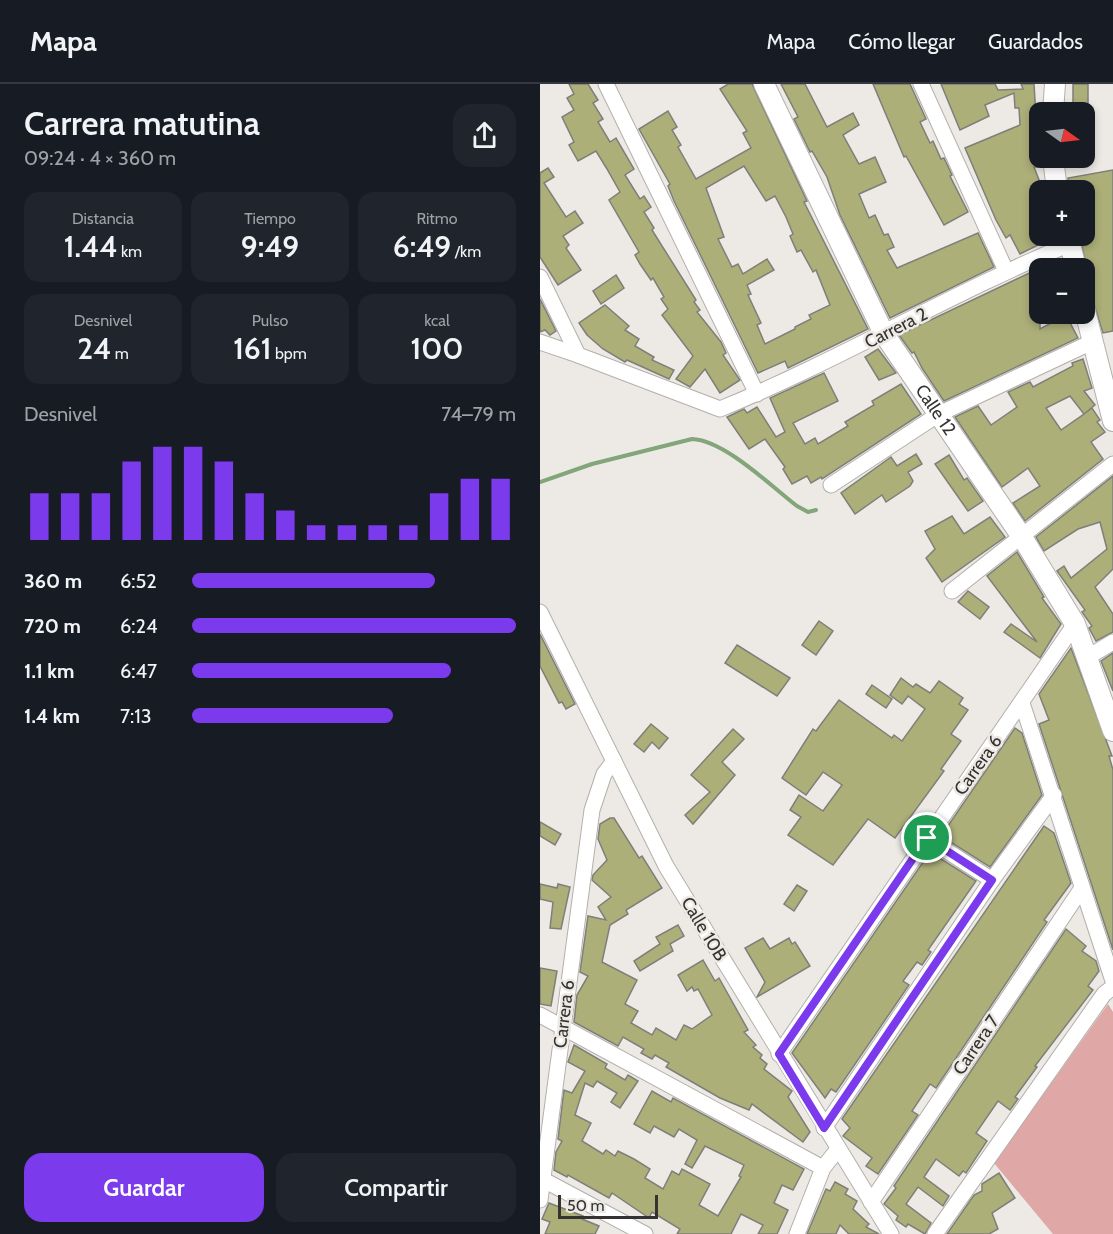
<!DOCTYPE html>
<html lang="es">
<meta charset="utf-8">
<style>
body{margin:0;font-family:Cabin,sans-serif;background:#20242c;color:#f1f3f6;height:100vh;display:flex;flex-direction:column;font-size:22px;white-space:nowrap}
*{box-sizing:border-box;margin:0}
p{font-size:20px;color:#9ea1a6}
.icon{flex:none;width:33px;height:33px;fill:none;stroke:currentColor;stroke-width:2;stroke-linecap:round;stroke-linejoin:round}
.map{position:relative;flex:1;overflow:hidden}
.details{display:flex;flex-direction:column;background:#171b24;width:540px}
.details>*{flex:none}
.needle{width:39px;rotate:104deg}
.controls{position:absolute;left:489px;top:18px;display:grid;gap:12px}
.controls a{display:grid;place-items:center;width:66px;height:66px;border-radius:12px;background:#171b24;box-shadow:0 3px 9px #0003;font-size:30px}
.scale{position:absolute;left:18px;bottom:15px;width:100px;box-sizing:border-box;padding-left:6px;border:3px solid #343331;border-top:0;font-size:16px;line-height:21px;white-space:nowrap;color:#343331;-webkit-text-stroke:4px #edeae5;paint-order:stroke}
.pin{position:absolute;display:grid;place-items:center;width:51px;height:51px;color:#fff;margin:-26px;border:3px solid #fff;border-radius:50%;box-shadow:0 2px 6px #0007}
.round{display:grid;place-items:center;flex:none;width:63px;height:63px;border-radius:18px;background:#20242c}
.head{display:flex;align-items:center;justify-content:space-between;height:102px;padding:0 24px}
h1{font-size:33px;font-weight:600;line-height:45px}
.metrics{display:grid;grid-template-columns:repeat(3,1fr);gap:9px;height:102px;padding:6px 24px}
.metrics div{display:grid;align-content:center;border-radius:15px;background:#20242c;text-align:center}
.metrics b{font-size:30px;font-weight:600}
.metrics small{font-size:16px;font-weight:400}
.metrics p{font-size:16px}
.chart{height:168px;padding:12px 24px}
.chart p{display:flex;justify-content:space-between}
.chart svg{width:100%;height:108px;margin-top:6px;stroke:#7c3aed;stroke-width:6}
.cta{display:flex;gap:12px;margin-top:auto;padding:12px 24px}
.cta a{flex:1;height:69px;border-radius:18px;background:#7c3aed;color:#fff;font-size:24px;font-weight:600;line-height:69px;text-align:center}
.cta a+a{background:#20242c;color:#f1f3f6}
ul{padding:0 24px;list-style:none;font-size:20px}
li{display:grid;grid-template-columns:96px 72px 1fr;align-items:center;height:45px}
li i{height:15px;border-radius:8px;background:#7c3aed}
header{display:flex;align-items:center;gap:36px;box-sizing:border-box;height:84px;padding:0 30px;background:#171b24;border-bottom:2px solid #363941}
header strong{font-size:28px}
nav{display:flex;gap:33px;margin-inline-start:auto;font-size:21px}
main{display:flex;flex:1;min-height:0}
.map>svg:first-child{display:block}
</style>
<header>
<strong>Mapa</strong>
<nav><a>Mapa</a><a>Cómo llegar</a><a>Guardados</a></nav>
</header>
<main>
<section class="details">
<div class="head"><div><h1>Carrera matutina</h1><p>09:24 · 4 × 360 m</p></div><a class="round"><svg class="icon" aria-label="share" viewBox="0 0 24 24"><path d="M12 15V3M7 8l5-5 5 5M5 13v7h14v-7"/></svg></a></div>
<div class="metrics">
<div><p>Distancia</p><b>1.44<small> km</small></b></div>
<div><p>Tiempo</p><b>9:49</b></div>
<div><p>Ritmo</p><b>6:49<small> /km</small></b></div>
</div>
<div class="metrics">
<div><p>Desnivel</p><b>24<small> m</small></b></div>
<div><p>Pulso</p><b>161<small> bpm</small></b></div>
<div><p>kcal</p><b>100</b></div>
</div>
<div class="chart"><p><span>Desnivel</span>74–79 m</p>
<svg viewBox="0 0 160 44" preserveAspectRatio="none"><path d="M5 44V25M15 44V25M25 44V25M35 44V12M45 44V6M55 44V6M65 44V12M75 44V25M85 44V32M95 44V38M105 44V38M115 44V38M125 44V38M135 44V25M145 44V19M155 44V19"/></svg>
</div>
<ul>
<li><b>360 m</b>6:52<i style="width:75%"></i></li>
<li><b>720 m</b>6:24<i style="width:100%"></i></li>
<li><b>1.1 km</b>6:47<i style="width:80%"></i></li>
<li><b>1.4 km</b>7:13<i style="width:62%"></i></li>
</ul>
<div class="cta"><a>Guardar</a><a>Compartir</a></div>
</section>
<div class="map">
<svg width="573" height="1150" viewBox="0 0 573 1150">
<rect width="100%" height="100%" fill="#edeae5"/>
<polygon fill="#dfa7a6" points="568,920 573,928 573,1150 513,1150 454,1079"/>
<g fill="none" stroke-linecap="round" stroke-linejoin="round">
<path stroke="#82a57a" stroke-width="4" d="M0 398 52 380 152 355C184 356 231 402 257 422L268 428 276 426"/>
</g>
<g fill="#adaf79" stroke="#7e7f79" stroke-width="1.5" fill-rule="evenodd">
<polygon points="29,0 48,0 58,16 53,19 63,35 58,38 70,58 76,54 94,85 85,91 100,115 104,112 111,123 104,128 114,144 112,146 156,216 154,218 160,226 157,228 181,258 186,269 183,271 200,296 180,309 165,285 150,303 136,295 153,272 122,231 128,225 121,215 124,213 113,194 111,196 100,180 95,171 99,168 69,116 80,108 67,85 56,67 38,77 29,61 34,58 22,33 34,26 27,14 34,10"/>
<path d="M188 0H212L267 117 264 118 328 245 248 284 245 277 218 289 134 117 128 102 130 100 99 45 128 27 137 43 132 46 141 61 138 63 156 95 211 64 203 49 207 47 180 5ZM204 82 226 117 235 112 246 133 253 150 250 152 257 168 261 166 273 188 276 186 290 221 269 231 271 235 255 243V245L225 260 217 241 221 239 208 211 211 210 207 201 234 186 227 175 203 190 198 180 192 183 178 155 184 153 166 104Z"/>
<polygon points="241,0 265,0 287,43 313,29 319,41 303,51 319,80 335,73 346,98 319,110 329,134 335,131 344,151 348,150 354,163 347,166 357,184 438,149 454,183 350,234 300,131 287,93 272,67 270,68 254,35 258,33"/>
<polygon points="333,0 370,0 386,35 380,38 390,59 393,57 401,75 404,74 412,91 410,92 428,128 404,141 366,72 364,73"/>
<polygon points="401,0 455,0 458,6 483,5 481,0 494,0 499,83 494,83 503,106 500,106 500,152 516,152 480,170 470,151 466,154 456,136 425,64 480,41 479,24 475,24 474,9 445,21 449,32 420,46"/>
<rect x="533" y="0" width="15" height="28"/>
<polygon points="8,84 14,93 4,99 26,133 35,127 43,139 23,152 29,161 26,164 41,186 18,201 0,173 0,89"/>
<polygon points="573,86 573,247 563,249 552,214 540,152 544,152 544,106 529,106 528,94"/>
<polygon points="500,184 500,245 526,231 538,254 404,317 382,284 374,268 372,269 359,251"/>
<polygon points="76,191 84,204 61,220 53,207"/>
<polygon points="0,215 16,247 10,251 5,246 0,248"/>
<polygon points="65,221 89,242 85,246 99,255 95,262 114,273 112,276 134,286 129,295 87,276 85,278 63,265 47,251 39,239"/>
<polygon points="338,265 356,289 339,296 325,273"/>
<path d="M543 275 552 304 544 307 555 321 544 330 552 324 560 336 557 338 565 348 551 358 563 375 485 437 473 419 500 402 488 384 462 403 415 333 438 322 451 341 477 323 468 308 490 298 493 303 533 282 532 279ZM530 312 544 330 521 346 506 324Z"/>
<polygon points="284,289 298,317 253,339 265,360 275,354 278,360 308,342 305,338 334,321 332,317 361,300 381,330 282,395 281,393 271,399 267,392 252,400 243,385 245,383 225,355 209,365 187,333 204,325 207,329 217,323 236,353 245,348 230,314"/>
<polygon points="376,370 382,380 368,388 373,397 370,402 346,418 342,411 315,430 301,409 351,373 357,382"/>
<polygon points="409,371 424,396 427,394 443,417 428,427 395,380"/>
<polygon points="573,392 573,485 555,503 573,530 573,548 556,557 549,544 552,542 542,528 545,526 517,487 524,482 531,494 567,465 560,438 538,445 504,467 496,453"/>
<polygon points="412,432 424,450 450,433 465,453 402,498 386,474 395,465 385,447"/>
<polygon points="477,468 504,513 502,514 521,540 500,574 464,548 471,540 497,558 447,492"/>
<polygon points="428,507 449,523 440,535 418,518"/>
<polygon points="279,537 293,547 276,571 262,561"/>
<polygon points="0,550 35,620 26,625 22,618 19,619 0,582"/>
<polygon points="197,561 250,594 237,612 185,579"/>
<polygon points="531,564 572,672 569,672 573,686 573,866 499,640 509,636 499,610"/>
<polygon points="573,569 573,607 561,577"/>
<polygon points="361,594 373,603 376,600 390,609 399,597 423,614 419,620 428,626 411,650 421,657 401,685 404,687 355,754 328,735 293,781 248,751 261,733 250,726 259,711 283,727 302,701 283,688 266,711 242,694 273,645 276,647 299,616 352,654 354,651 362,657 385,625 368,612 362,620 350,611"/>
<polygon points="332,601 352,615 346,624 326,610"/>
<polygon points="111,640 128,654 119,665 112,658 104,668 94,660"/>
<polygon points="475,644 482,649 502,711 450,783 401,752"/>
<polygon points="193,645 204,655 182,678 195,691 153,740 145,731 170,708 151,691"/>
<polygon points="70,734 74,734 99,774 102,772 122,804 86,826 88,830 70,841 62,878 97,896 85,920 98,927 91,939 112,951 116,944 136,956 144,941 152,945 172,931 158,905 154,907 152,903 147,907 138,891 163,876 175,897 179,894 208,946 204,948 216,961 213,963 222,971 220,974 227,980 224,985 252,1007 248,1013 270,1048 263,1058 212,1020 209,1026 180,1014 126,983 129,979 115,971 112,975 101,969 104,965 83,953 78,962 34,938 37,911 48,892 40,888 48,832 66,836 58,823 71,813 52,796 53,791 67,776 58,755 60,740"/>
<polygon points="0,738 21,750 15,761 0,752"/>
<polygon points="504,742 514,749 531,799 504,836 507,838 396,1004 390,1000 372,1027 378,1031 338,1090 326,1082 332,1074 303,1052 310,1044 302,1035"/>
<polygon points="390,768 436,797 388,866 391,868 382,881 377,878 363,897 369,901 296,1008 291,1005 285,1014 252,969"/>
<polygon points="0,800 17,804 18,800 30,803 21,845 10,844 13,818 0,815"/>
<polygon points="257,801 267,807 254,827 244,820"/>
<polygon points="138,841 144,852 130,860 133,867 100,887 94,877 120,860 116,853"/>
<polygon points="526,845 546,862 542,867 556,877 559,887 548,902 553,906 495,982 497,983 475,1013 478,1015 470,1026 458,1017 436,1049 447,1057 426,1089 423,1087 419,1092 396,1075 384,1093 409,1112 403,1122 378,1103 366,1120 391,1139 385,1150 368,1140 366,1143 356,1136 358,1132 344,1120 356,1104 354,1102"/>
<polygon points="223,854 230,865 249,854 252,860 255,858 270,882 217,913 225,898 205,864"/>
<polygon points="0,884 17,887 11,922 0,920"/>
<polygon points="34,961 67,980 65,984 85,996 88,991 98,997 80,1024 71,1018 77,1009 57,997 53,1003 45,999 35,1031 51,1039 42,1057 63,1070 66,1066 75,1072 78,1067 94,1075 110,1085 105,1094 123,1105 132,1087 139,1091 142,1085 170,1100 159,1121 178,1132 201,1093 199,1092 204,1081 165,1062 152,1084 145,1080 157,1056 139,1045 134,1053 114,1042 110,1049 94,1040 112,1007 131,1018 133,1014 264,1085 253,1106 242,1101 234,1119 248,1126 237,1150 218,1150 223,1141 201,1130 191,1150 137,1150 140,1145 112,1128 109,1134 72,1109 69,1114 28,1091 27,1093 14,1086 16,1068 22,1057 18,1055 24,1006 32,1009 45,987 28,978"/>
<polygon points="459,1089 475,1114 452,1129 458,1145 449,1150 407,1150 434,1111 442,1107 442,1100"/>
<polygon points="295,1098 308,1105 305,1110 317,1117 313,1125 329,1140 326,1143 339,1150 309,1150 300,1141 296,1150 267,1150 286,1105 290,1107"/>
<polygon points="9,1119 43,1132 42,1135 59,1142 55,1150 5,1150 10,1138 2,1135"/>
</g>
<g fill="none" stroke-linecap="round" stroke-linejoin="round">
<defs>
<g id="minor">
<polyline points="66,0 217,310"/>
<polyline points="381,0 466,187"/>
<path d="M0 193 38 271 180 325C300 276 411 209 530 160"/>
<polyline points="0,258 38,271"/>
<polyline points="291,401 399,330 552,258"/>
<polyline points="412,507 573,380"/>
<polyline points="0,528 126,782 351,1150"/>
<polyline points="548,573 573,558"/>
<polyline points="482,619 573,897"/>
<polyline points="387,754 452,796"/>
<polyline points="0,931 283,1084"/>
<polyline points="239,970 535,540"/>
<polyline points="284,1044 452,796 514,711"/>
<polyline points="0,1094 105,1150"/>
<polyline points="0,1116 52,726 64,690 74,677"/>
<polyline points="331,1118 542,804"/>
<polyline points="257,1150 283,1084 298,1065"/>
<polyline points="395,1150 564,910 573,903"/>
</g>
<g id="tertiary">
<path id="s1" d="M224 0 344 250 482 453 535 540 573 647"/>
<polyline points="513,28 515,0"/>
<polyline points="513,74 517,106"/>
<polyline points="528,152 536,184"/>
<polyline points="544,223 573,337"/>
</g>
</defs>
<use href="#minor" stroke="#b3b0ab" stroke-width="17"/>
<use href="#tertiary" stroke="#b3b0ab" stroke-width="22"/>
<use href="#minor" stroke="#fff" stroke-width="15"/>
<use href="#tertiary" stroke="#fff" stroke-width="20"/>
</g>
<g fill="none" stroke-linecap="round" stroke-linejoin="round">
<defs>
<polygon id="route" points="387,754 452,796 284,1044 239,970"/>
</defs>
<use href="#route" stroke="#fff" stroke-width="12"/>
<use href="#route" stroke="#7c3aed" stroke-width="8"/>
</g>
<g text-anchor="middle" stroke-width="5" stroke-linejoin="round" paint-order="stroke">
<g font-size="18" fill="#343331" stroke="#edeae5">
<text transform="translate(356 244) rotate(-27)" y="6">Carrera 2</text>
<text dy="6" stroke="none"><textPath href="#s1" startOffset="369">Calle 12</textPath></text>
<text transform="translate(438 681) rotate(-55)" y="6">Carrera 6</text>
<text transform="translate(164 845) rotate(59)" y="6">Calle 10B</text>
<text transform="translate(24 930) rotate(-83)" y="6">Carrera 6</text>
<text transform="translate(436 961) rotate(-56)" y="6">Carrera 7</text>
</g>
</g>
</svg>
<div class="controls">
<a><svg class="needle" viewBox="-14 -14 28 28"><path d="M0-13l5 13h-10z" fill="#e53935"/><path d="M0 13l5-13h-10z" fill="#9ea1a6"/></svg></a>
<a>+</a>
<a>−</a>
</div>
<div class="scale">50 m</div>
<div class="pin" style="left:387px;top:754px;background:#1e9e55"><svg class="icon" aria-label="arrive" viewBox="0 0 24 24"><path d="M6 21V4h12l-3 4 3 4H6"/></svg></div>
</div>
</main>
